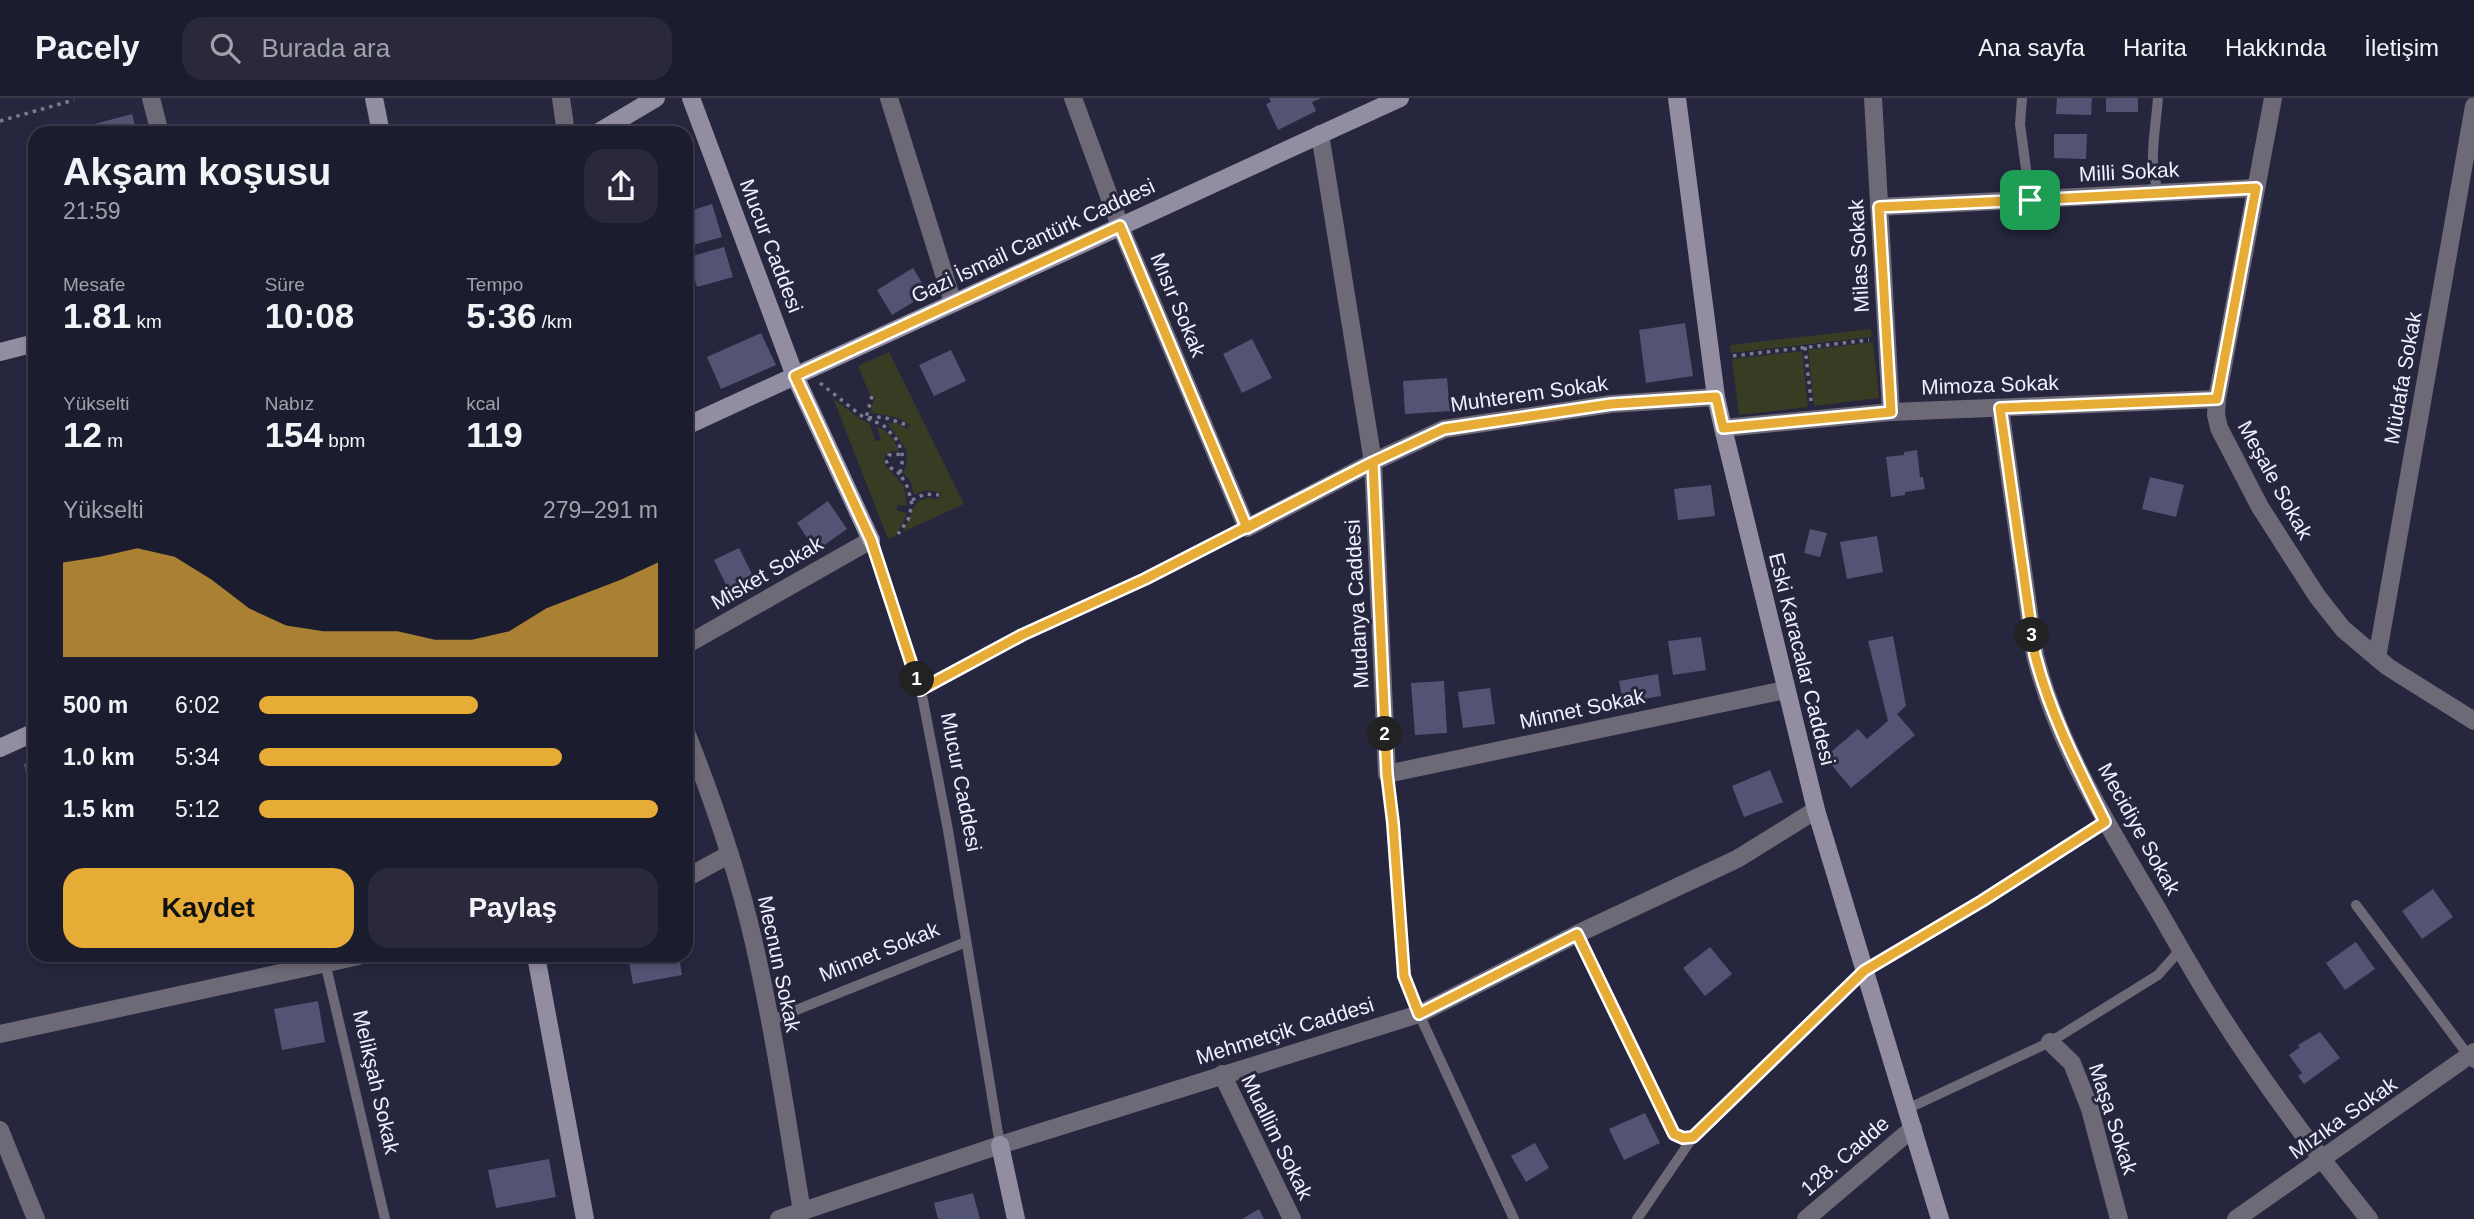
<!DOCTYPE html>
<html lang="tr">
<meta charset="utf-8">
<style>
body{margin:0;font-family:Arial,sans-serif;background:#29293b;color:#f1f3f6;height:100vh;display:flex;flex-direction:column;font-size:26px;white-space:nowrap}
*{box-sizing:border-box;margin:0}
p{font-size:23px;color:#a0a1aa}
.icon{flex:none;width:38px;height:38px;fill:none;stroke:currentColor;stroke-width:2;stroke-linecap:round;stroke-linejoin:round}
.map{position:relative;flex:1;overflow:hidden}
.sheet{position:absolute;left:28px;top:28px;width:665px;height:836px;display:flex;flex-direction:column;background:#1c1c2f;border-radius:21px;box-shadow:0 4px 10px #0003,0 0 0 2px #3a3a4b}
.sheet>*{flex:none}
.pin{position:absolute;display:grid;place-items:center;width:60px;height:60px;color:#fff;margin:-30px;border-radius:14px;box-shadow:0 4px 10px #0006}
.km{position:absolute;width:35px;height:35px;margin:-18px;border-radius:50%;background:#222;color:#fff;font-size:19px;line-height:35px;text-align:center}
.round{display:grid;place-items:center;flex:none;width:74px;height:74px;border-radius:21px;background:#29293b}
.head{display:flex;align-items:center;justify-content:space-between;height:119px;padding:0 35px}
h1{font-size:38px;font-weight:700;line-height:52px}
.stats{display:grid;grid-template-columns:repeat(3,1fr);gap:10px;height:119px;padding:7px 35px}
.stats div{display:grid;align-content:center}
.stats b{font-size:35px;font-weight:700}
.stats small{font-size:19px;font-weight:400}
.stats p{font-size:19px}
.chart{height:196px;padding:14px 35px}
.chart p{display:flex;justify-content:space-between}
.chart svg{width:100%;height:126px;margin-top:7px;fill:#e6ac36;opacity:.7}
.primary-button{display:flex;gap:14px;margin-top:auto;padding:14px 35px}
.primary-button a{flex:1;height:80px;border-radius:21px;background:#e6ac36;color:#111;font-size:28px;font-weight:700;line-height:80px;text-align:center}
.primary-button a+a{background:#29293b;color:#f1f3f6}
ul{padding:0 35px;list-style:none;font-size:23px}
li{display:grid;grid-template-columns:112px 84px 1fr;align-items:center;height:52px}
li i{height:18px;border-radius:9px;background:#e6ac36}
header{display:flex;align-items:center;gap:42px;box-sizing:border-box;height:98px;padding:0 35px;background:#1c1c2f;border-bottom:2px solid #3a3a4b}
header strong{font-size:33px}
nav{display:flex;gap:38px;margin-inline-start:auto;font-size:24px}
.search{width:490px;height:63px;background:#29293b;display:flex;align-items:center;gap:18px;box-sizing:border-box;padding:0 24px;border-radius:21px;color:#a0a1aa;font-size:26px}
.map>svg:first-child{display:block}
</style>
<header>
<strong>Pacely</strong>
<div class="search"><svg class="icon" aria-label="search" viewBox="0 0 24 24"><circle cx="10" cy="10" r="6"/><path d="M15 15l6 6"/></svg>Burada ara</div>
<nav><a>Ana sayfa</a><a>Harita</a><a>Hakkında</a><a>İletişim</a></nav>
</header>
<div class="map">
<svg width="2474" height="1121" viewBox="0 0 2474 1121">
<rect width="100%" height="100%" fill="#26263f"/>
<g fill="#373c23">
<polygon points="1871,231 1872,239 1731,255 1730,247"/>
<polygon points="1873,244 1879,300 1814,308 1808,252"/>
<polygon points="1802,253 1808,309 1739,317 1732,261"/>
<path d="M889 254 964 406 903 434C914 415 911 395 939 401L941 395 926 392 914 397 910 383 903 375 907 365 906 351 887 325H897L907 331 910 327 898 320 870 314 875 298 870 297 858 268Z"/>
<path d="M833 300 860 321 870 326 875 343 881 342 877 329C888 332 895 342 899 353 888 353 884 355 884 366L904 388 907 408 898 407 896 412 907 415 896 438 888 441Z"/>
</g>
<g fill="#535473">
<polygon points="1269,0 1322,0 1312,4 1316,13 1278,32 1266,6 1271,4"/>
<polygon points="2057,0 2092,0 2091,17 2056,16"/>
<rect x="2106" y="0" width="32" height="14"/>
<polygon points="132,16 137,35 93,35 91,27"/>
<polygon points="2054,36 2087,36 2086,61 2054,60"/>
<polygon points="712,106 722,139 686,149 686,114"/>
<polygon points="724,149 733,179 697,189 689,159"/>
<polygon points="913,170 928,195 892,217 877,192"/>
<polygon points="1685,225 1693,278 1646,285 1639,232"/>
<polygon points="761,235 776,267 721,291 707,259"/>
<polygon points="1252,241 1272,280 1242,295 1223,256"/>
<polygon points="951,252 966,283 934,298 919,267"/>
<polygon points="1447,280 1450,313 1405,316 1403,283"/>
<polygon points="1917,352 1920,379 1923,379 1925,391 1905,394 1905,397 1891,399 1886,359 1904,357 1904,354"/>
<polygon points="2150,379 2184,387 2176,419 2142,411"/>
<polygon points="1711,387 1715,418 1678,422 1674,391"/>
<polygon points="828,403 847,431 816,453 797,425"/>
<polygon points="1810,431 1827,435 1820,459 1804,455"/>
<polygon points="1877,438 1883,474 1847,481 1840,444"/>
<polygon points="739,450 756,484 731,497 714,462"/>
<polygon points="1893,538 1906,608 1897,616 1915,637 1851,690 1825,659 1858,631 1867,641 1888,623 1868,543"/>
<polygon points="1701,539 1706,572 1673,577 1668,543"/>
<polygon points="1658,576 1661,598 1623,604 1619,583"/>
<polygon points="1444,583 1447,635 1415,637 1411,585"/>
<polygon points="1490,590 1495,626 1463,630 1458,594"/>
<polygon points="35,664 35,711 34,711 24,666"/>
<polygon points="1770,672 1783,704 1744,719 1732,688"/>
<polygon points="2433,791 2453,819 2422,841 2402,813"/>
<polygon points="2356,844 2375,871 2345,892 2326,865"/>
<polygon points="1710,849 1732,876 1705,898 1683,870"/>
<polygon points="628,858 679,858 682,877 633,886"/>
<polygon points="318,903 325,944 282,952 274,911"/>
<polygon points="2320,934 2340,960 2304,986 2298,978 2302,975 2289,957 2300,949 2298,947"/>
<polygon points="1645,1015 1660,1045 1624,1062 1609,1031"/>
<polygon points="1535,1045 1549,1070 1526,1084 1511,1058"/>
<polygon points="549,1061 556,1099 496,1110 488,1072"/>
<polygon points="973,1095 980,1121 938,1121 934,1105"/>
<polygon points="1259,1111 1264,1121 1242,1121"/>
</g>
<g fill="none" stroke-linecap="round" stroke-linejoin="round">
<g stroke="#7b7b8f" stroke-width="3.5" stroke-dasharray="3.5 5" stroke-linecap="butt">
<polyline points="0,23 74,2"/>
<polyline points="1805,249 1811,303"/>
<polyline points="1733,258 1869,242"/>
<polyline points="820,285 863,319 883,327 898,343 903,359 900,376 908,390 912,407 908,422 898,436"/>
<polyline points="872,298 866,320 883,319 907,327"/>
<polyline points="900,376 888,368 886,362 889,357 902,356"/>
<polyline points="912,402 925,396 939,397"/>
</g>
<g stroke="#6d6976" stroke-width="10">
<polyline points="2022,0 2020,26 2030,101"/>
<path d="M2158 0C2156 30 2147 67 2159 95"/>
<polyline points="871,442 921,592 948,732 1000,1047"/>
<polyline points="921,592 1022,537 1145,481 1247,430"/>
<polyline points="1387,676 1393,725 1404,878 1419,916 1514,1121"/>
<polyline points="2356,807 2474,965"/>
<polyline points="1577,836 1674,1036 1683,1040 1693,1039"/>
<polyline points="324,860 385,1121"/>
<polyline points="769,923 966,844"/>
<polyline points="1907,1011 2050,944 2158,877 2181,851"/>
<polyline points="1637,1121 1693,1039 1864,873 1982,803 2105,724"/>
</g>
<g stroke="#6d6976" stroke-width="18">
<polyline points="151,0 160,35"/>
<polyline points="561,0 566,35"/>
<polyline points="889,0 953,205"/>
<polyline points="1073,0 1120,128 1247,430 1373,364 1444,331 1611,306 1716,299"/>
<polyline points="1873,0 1891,314"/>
<polyline points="2273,0 2217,301 2216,317 2219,330 2260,409 2317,498 2343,531 2388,569 2474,623"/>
<polyline points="1320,36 1373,364 1387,676 1785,592"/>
<polyline points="1879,109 2256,90"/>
<path d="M2000 310 2035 557C2057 646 2107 726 2154 805 2175 841 2196 879 2219 915 2264 986 2316 1055 2369 1121"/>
<polyline points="1723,330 1891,314 2217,301"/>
<polyline points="686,547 871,442"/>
<polyline points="2377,560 2474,8"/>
<path d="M686 634C713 702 737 771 753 841 774 931 787 1023 802 1114"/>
<polyline points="686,780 730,756"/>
<polyline points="0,936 359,858"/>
<polyline points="2050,944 2072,965 2090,1011 2119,1121"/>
<polyline points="1222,976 1292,1121"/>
<polyline points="0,1032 36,1121"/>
<polyline points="779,1121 1000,1047 1419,916 1577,836 1737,761 1816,712"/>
<polyline points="1806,1121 1913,1030"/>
<polyline points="2236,1121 2474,954"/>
</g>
<g stroke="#938da1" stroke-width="18">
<polyline points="374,0 381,35"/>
<polyline points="691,0 795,278 871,442"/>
<polyline points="1677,0 1716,299 1723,330 1816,712 1940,1121"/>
<polyline points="597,35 656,0"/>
<polyline points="0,254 35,245"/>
<polyline points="686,328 1400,0"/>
<polyline points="0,650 35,634"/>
<polyline points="536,858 585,1121"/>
<polyline points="1000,1047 1016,1121"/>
</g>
</g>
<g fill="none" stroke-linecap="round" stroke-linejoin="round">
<defs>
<path id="route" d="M2030 102 1879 109 1891 314 1723 330 1716 299 1611 306 1444 331 1373 364 1145 481 1022 537 920 592 871 442 795 278 1120 128 1247 430 1373 364 1387 676 1393 725 1404 878 1419 916 1577 836 1674 1036 1683 1040 1693 1039 1864 873 1982 803 2105 724C2078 670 2050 616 2035 557L2000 310 2217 301 2256 90 2030 102"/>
</defs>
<use href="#route" stroke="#fff" stroke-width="14"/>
<use href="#route" stroke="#e6ac36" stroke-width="9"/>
</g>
<g text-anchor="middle" stroke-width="6" stroke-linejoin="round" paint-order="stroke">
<g font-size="21" fill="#eff0fd" stroke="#26263f">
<text transform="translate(2129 74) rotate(-3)" y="7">Milli Sokak</text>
<text transform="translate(1033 143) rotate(-25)" y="7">Gazi İsmail Cantürk Caddesi</text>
<text transform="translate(771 148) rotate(69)" y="7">Mucur Caddesi</text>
<text transform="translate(1859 158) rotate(-93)" y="7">Milas Sokak</text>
<text transform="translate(1178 207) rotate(67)" y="7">Mısır Sokak</text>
<text transform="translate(2403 280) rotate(-80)" y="7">Müdafa Sokak</text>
<text transform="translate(1990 287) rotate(-2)" y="7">Mimoza Sokak</text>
<text transform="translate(1529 296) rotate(-8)" y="7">Muhterem Sokak</text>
<text transform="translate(2275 382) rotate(61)" y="7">Meşale Sokak</text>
<text transform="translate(767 475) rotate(-30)" y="7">Misket Sokak</text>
<text transform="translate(1357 506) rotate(-93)" y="7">Mudanya Caddesi</text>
<text transform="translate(1802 561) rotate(76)" y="7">Eski Karacalar Caddesi</text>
<text transform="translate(1582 611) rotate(-12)" y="7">Minnet Sokak</text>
<text transform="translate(961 684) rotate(79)" y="7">Mucur Caddesi</text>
<text transform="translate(2139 731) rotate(61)" y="7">Mecidiye Sokak</text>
<text transform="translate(879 854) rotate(-22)" y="7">Minnet Sokak</text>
<text transform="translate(779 866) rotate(78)" y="7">Mecnun Sokak</text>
<text transform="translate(1285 933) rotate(-17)" y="7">Mehmetçik Caddesi</text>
<text transform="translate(376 984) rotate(77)" y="7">Melikşah Sokak</text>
<text transform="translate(2343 1020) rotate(-35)" y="7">Mızıka Sokak</text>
<text transform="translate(2113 1021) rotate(72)" y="7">Maşa Sokak</text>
<text transform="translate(1277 1039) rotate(64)" y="7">Muallim Sokak</text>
<text transform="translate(1845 1058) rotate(-41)" y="7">128. Cadde</text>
</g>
</g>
</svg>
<div class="pin" style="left:2030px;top:102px;background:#1e9e55"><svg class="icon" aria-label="arrive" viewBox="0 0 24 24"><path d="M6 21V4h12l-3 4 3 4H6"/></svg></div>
<b class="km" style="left:917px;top:581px">1</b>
<b class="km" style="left:1385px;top:636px">2</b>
<b class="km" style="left:2032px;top:537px">3</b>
<section class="sheet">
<div class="head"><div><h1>Akşam koşusu</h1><p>21:59</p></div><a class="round"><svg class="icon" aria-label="share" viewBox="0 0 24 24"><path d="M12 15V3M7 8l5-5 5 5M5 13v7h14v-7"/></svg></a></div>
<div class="stats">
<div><p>Mesafe</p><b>1.81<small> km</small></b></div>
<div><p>Süre</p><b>10:08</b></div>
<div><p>Tempo</p><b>5:36<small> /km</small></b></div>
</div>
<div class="stats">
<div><p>Yükselti</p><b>12<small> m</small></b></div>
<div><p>Nabız</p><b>154<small> bpm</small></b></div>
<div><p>kcal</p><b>119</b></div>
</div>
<div class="chart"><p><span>Yükselti</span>279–291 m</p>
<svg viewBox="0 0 160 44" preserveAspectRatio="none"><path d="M0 44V11L10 9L20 6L30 9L40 17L50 27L60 33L70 35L80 35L90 35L100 38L110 38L120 35L130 27L140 22L150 17L160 11V44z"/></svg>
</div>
<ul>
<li><b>500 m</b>6:02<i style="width:55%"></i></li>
<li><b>1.0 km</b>5:34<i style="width:76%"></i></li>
<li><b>1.5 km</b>5:12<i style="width:100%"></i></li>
</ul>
<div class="primary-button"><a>Kaydet</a><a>Paylaş</a></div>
</section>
</div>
